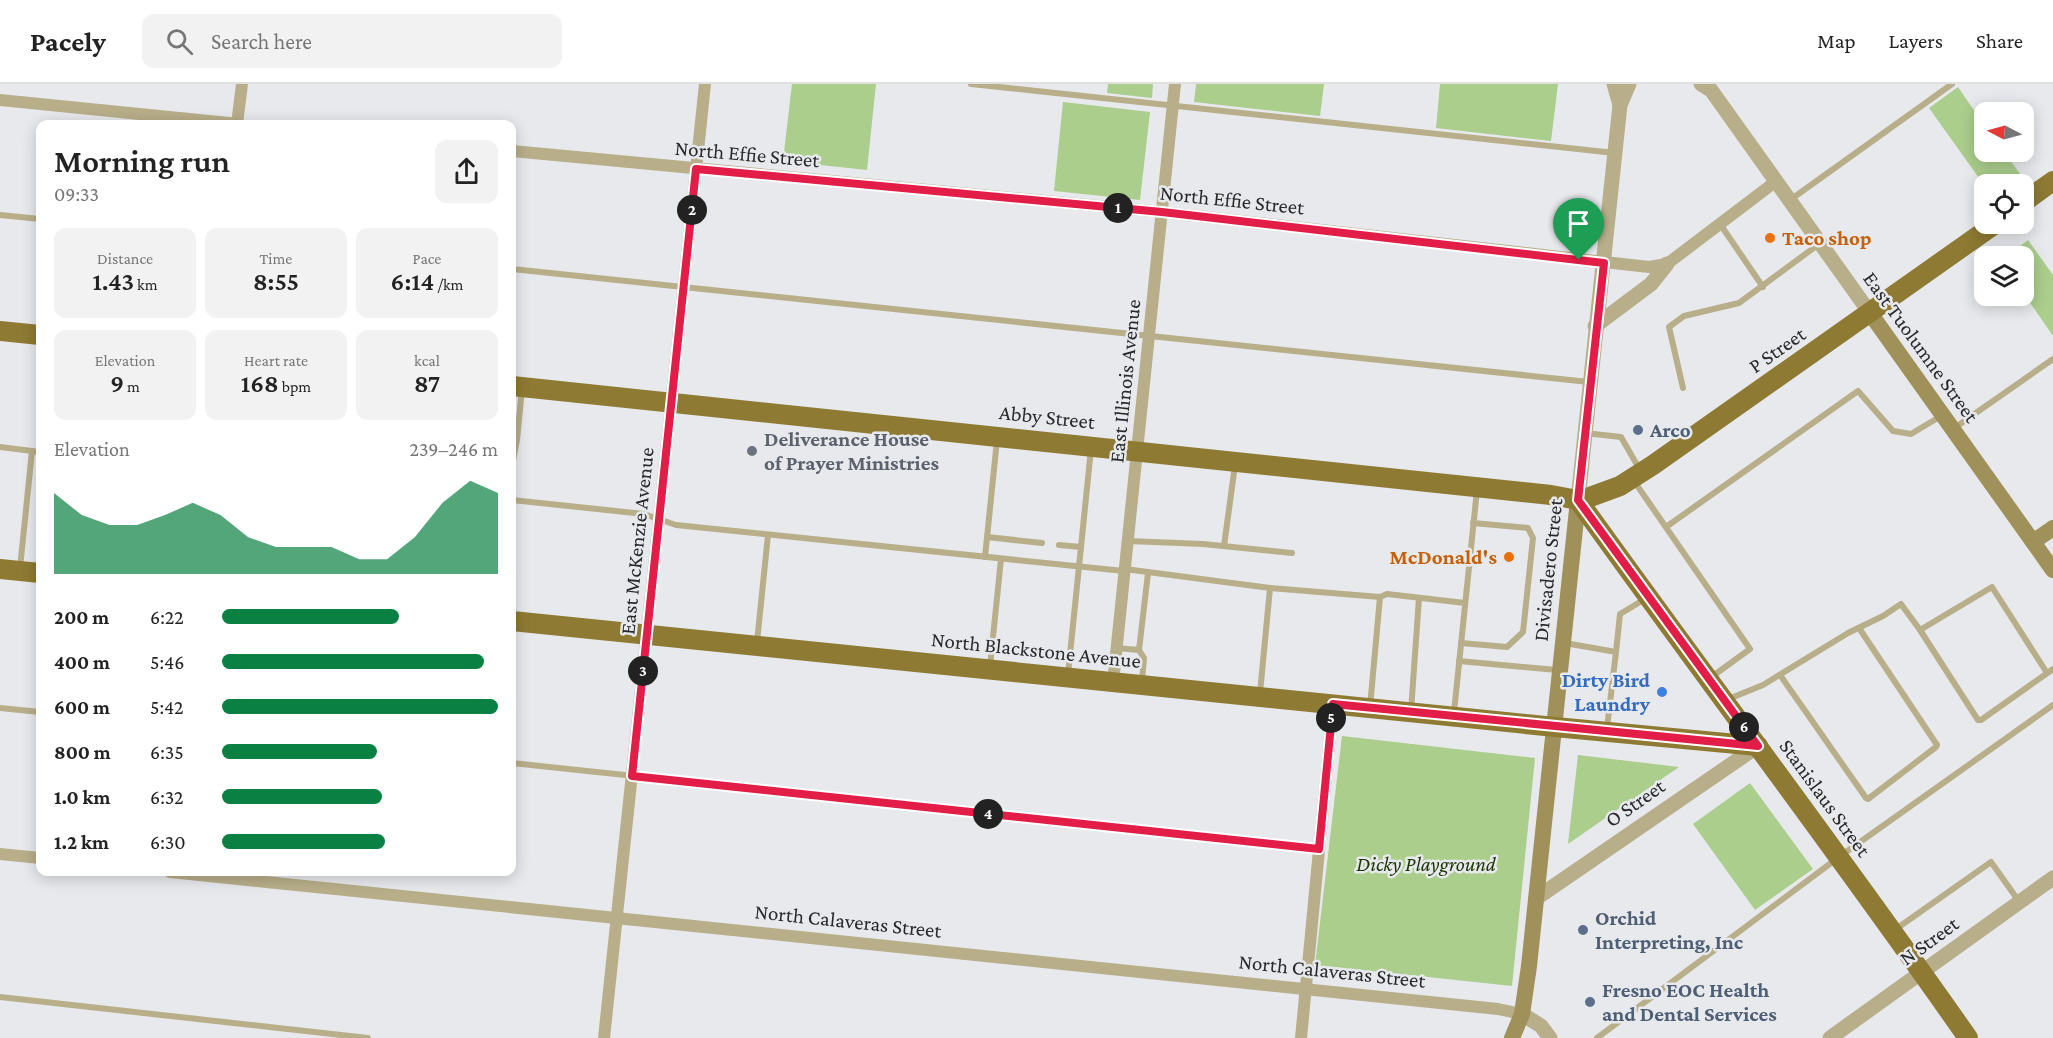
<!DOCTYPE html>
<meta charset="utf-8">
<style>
body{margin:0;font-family:"Crimson Pro",serif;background:#f2f2f2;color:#222;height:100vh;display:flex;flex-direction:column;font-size:22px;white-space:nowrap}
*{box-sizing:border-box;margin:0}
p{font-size:20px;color:#767676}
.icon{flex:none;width:33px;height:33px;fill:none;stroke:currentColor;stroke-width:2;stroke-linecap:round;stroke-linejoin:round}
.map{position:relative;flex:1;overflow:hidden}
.sheet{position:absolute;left:36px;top:36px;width:480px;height:756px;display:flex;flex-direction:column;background:#fff;border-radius:12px;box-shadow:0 3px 15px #0003}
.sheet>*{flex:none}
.needle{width:39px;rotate:276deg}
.tools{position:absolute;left:1974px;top:18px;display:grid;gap:12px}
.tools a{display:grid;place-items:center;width:60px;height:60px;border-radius:12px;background:#fff;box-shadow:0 3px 15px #0003;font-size:30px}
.pin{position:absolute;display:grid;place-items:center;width:51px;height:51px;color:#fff;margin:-62px -26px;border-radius:50% 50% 50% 0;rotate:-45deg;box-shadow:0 0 6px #0007}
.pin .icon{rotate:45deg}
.km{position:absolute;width:30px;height:30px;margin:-15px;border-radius:50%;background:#222;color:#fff;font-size:16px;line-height:30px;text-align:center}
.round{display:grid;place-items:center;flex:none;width:63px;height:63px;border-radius:12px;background:#f2f2f2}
.head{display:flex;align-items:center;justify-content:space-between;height:102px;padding:0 18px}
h1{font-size:33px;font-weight:600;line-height:45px}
.stats{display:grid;grid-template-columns:repeat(3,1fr);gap:9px;height:102px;padding:6px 18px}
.stats div{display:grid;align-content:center;border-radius:12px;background:#f2f2f2;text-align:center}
.stats b{font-size:26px;font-weight:600}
.stats small{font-size:16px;font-weight:400}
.stats p{font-size:16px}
.chart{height:168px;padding:12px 18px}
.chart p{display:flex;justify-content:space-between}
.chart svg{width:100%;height:108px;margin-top:6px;fill:#0b8043;opacity:.7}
ul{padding:0 18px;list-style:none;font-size:20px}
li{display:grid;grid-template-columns:96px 72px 1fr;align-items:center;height:45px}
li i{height:15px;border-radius:8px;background:#0b8043}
header{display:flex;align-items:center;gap:36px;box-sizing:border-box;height:84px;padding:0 30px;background:#fff;border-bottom:2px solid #e0e0e0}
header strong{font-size:28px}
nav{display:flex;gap:33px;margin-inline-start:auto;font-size:21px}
.search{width:420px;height:54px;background:#f2f2f2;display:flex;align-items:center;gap:15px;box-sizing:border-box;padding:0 21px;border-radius:12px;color:#767676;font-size:22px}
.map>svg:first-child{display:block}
</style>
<header>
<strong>Pacely</strong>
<div class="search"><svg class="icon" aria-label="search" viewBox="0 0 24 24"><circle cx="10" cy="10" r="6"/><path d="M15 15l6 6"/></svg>Search here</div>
<nav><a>Map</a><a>Layers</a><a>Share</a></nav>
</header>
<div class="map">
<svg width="2053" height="954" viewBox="0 0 2053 954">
<rect width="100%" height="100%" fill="#e7e9ec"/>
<g fill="#abce8d">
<polygon points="792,0 876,0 867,86 783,77"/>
<polygon points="1108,0 1153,0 1152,14 1107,9"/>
<polygon points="1196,0 1324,0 1320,32 1194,18"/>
<polygon points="1440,0 1558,0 1551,57 1436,44"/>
<polygon points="1958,3 1984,41 1984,68 2004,68 2021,91 2007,100 1984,101 1929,24"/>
<polygon points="1063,18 1150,28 1140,116 1054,107"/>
<polygon points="2028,156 2053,191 2053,252 2024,210 2024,172 2007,172"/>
<polygon points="1342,652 1535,674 1512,902 1315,881"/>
<polygon points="1578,671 1679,683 1568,760"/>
<polygon points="1750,699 1813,785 1755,826 1693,740"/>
</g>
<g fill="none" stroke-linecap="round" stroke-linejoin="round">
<g stroke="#b8ae8a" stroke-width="6">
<polyline points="971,0 1615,69"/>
<polyline points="1790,116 1952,0"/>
<polyline points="0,131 40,135"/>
<polyline points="1720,140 1763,203"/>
<polyline points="512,185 1589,298"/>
<polyline points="1683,304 1669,243 1684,232 1739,219 1819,160"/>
<polyline points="1953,345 2053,275"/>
<polyline points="1585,349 1621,353 1640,386"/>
<polyline points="0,363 40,368"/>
<polyline points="512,382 517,356 522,305"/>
<polyline points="1634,397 1750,565 1710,594"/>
<polyline points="512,416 644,430 676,441 1124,487"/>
<polyline points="1666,443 1858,307 1893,347 1911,350 1941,332"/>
<polyline points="987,453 1042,459"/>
<polyline points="1128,457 1203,460 1292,469"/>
<polyline points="1059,461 1081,463"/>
<polyline points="1224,462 1235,381"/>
<polyline points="985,473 997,356"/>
<polyline points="20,484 32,367"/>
<polyline points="1125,485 1270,504 1380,513"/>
<polyline points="1920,546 1992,503 2047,589"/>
<polyline points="757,558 768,451"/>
<polyline points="1461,559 1507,563 1523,548 1533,454 1528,444 1473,439"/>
<polyline points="1565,559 1616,568 1607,644"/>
<polyline points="1117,564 1139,566"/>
<polyline points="1616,568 1620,530 1645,515"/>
<polyline points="1459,577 1557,586"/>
<polyline points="990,582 1001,475"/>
<polyline points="1068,590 1091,365"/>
<polyline points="1780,591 1866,714 1868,715 1936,663 1937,661 1859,544"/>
<polyline points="1142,597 1144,574 1139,566 1148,489"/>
<polyline points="1260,609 1270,504"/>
<polyline points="1726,616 1763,601 1848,549 1883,532 1901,520 1920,546 1978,636 1981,636 2053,585"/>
<polyline points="1370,623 1380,513 1387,510 1465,519"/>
<polyline points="0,624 40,628"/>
<polyline points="1411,627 1419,514"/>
<polyline points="1454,628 1477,406"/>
<polyline points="512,679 1319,765"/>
<polyline points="1896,845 1991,778 2018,816"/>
<polyline points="0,913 368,954"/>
<polyline points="1597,954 1839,773 2053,621"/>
</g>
<g stroke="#b8ae8a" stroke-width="12">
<polyline points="0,16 239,40"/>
<polyline points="237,40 242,0"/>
<polyline points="512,67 1162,128 1649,183 1667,180 1775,98"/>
<polyline points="1113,599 1175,0"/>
<polyline points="0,770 40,774"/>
<polyline points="170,788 1498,925 1522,930"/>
<polyline points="604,954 705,0"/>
<polyline points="1301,954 1333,620"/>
</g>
<g stroke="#b8ae8a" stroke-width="15">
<polyline points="1614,0 1620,21"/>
<polyline points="1701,0 1711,6 1870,229"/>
<polyline points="1595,242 1651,200 1667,180"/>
<polyline points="1578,416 1620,21 1629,0"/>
<polyline points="1538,813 1758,662"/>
<polyline points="1522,930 1541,942 1550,954"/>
<polyline points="1830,954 2053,794"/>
</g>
<g stroke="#a09059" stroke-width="16">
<polyline points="1870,229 2053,486"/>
<polyline points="2033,458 2053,444"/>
<polyline points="1512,954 1522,930 1529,882 1578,416"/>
</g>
<g stroke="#8e7a32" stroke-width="20">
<polyline points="2024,118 2053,97"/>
<polyline points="0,247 40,251"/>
<polyline points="512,302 1551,411 1578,416 1590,413 1620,402 1653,381 1995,140"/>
<path d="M1578 416C1707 596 1841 772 1968 954"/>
<polyline points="0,485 40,489"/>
<polyline points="512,537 1555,643 1758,662"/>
</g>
</g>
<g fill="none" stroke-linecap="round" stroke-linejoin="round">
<defs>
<polygon id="route" points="696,85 1162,128 1604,179 1578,416 1758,662 1333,620 1319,765 632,692"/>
</defs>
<use href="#route" stroke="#fff" stroke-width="12"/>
<use href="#route" stroke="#e11d48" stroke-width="8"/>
</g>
<g fill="#e8710a" stroke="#e7e9ec" stroke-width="2">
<circle cx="1770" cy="154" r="6"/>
<circle cx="1509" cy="473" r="6"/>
</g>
<g fill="#5c6f8a" stroke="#e7e9ec" stroke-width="2">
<circle cx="1638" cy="346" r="6"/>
<circle cx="1583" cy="846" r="6"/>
<circle cx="1590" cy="918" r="6"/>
</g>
<circle fill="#6b7280" stroke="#e7e9ec" stroke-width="2" cx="752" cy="367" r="6"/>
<circle fill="#3f7fe0" stroke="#e7e9ec" stroke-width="2" cx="1662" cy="608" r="6"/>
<g text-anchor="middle" stroke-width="5" stroke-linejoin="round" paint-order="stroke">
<g font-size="21" fill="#28292a" stroke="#e7e9ec">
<text transform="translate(747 70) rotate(5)" y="7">North Effie Street</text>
<text transform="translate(1232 116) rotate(6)" y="7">North Effie Street</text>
<text transform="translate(1921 263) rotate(54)" y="7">East Tuolumne Street</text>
<text transform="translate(1777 266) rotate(-35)" y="7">P Street</text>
<text transform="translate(1125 297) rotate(-84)" y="7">East Illinois Avenue</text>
<text transform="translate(1047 333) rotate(6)" y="7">Abby Street</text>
<text transform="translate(637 457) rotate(-84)" y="7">East McKenzie Avenue</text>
<text transform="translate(1548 486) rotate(-84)" y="7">Divisadero Street</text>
<text transform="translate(1036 566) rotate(6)" y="7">North Blackstone Avenue</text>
<text transform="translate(1825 714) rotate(54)" y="7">Stanislaus Street</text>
<text transform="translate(1635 719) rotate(-35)" y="7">O Street</text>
<text transform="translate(848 837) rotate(6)" y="7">North Calaveras Street</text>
<text transform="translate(1929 857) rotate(-36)" y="7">N Street</text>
<text transform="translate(1332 887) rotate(6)" y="7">North Calaveras Street</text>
</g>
<g font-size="21" font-weight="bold" fill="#c56008" stroke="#e7e9ec" text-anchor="start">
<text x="1782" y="161">Taco shop</text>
<text x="1497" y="480" text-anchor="end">McDonald's</text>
</g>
<g font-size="21" font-weight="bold" fill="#4e5e75" stroke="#e7e9ec" text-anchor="start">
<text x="1650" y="353">Arco</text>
<text x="1595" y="841">Orchid<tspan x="1595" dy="24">Interpreting, Inc</tspan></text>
<text x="1602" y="913">Fresno EOC Health<tspan x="1602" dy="24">and Dental Services</tspan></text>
</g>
<g font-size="21" font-weight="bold" fill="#5b616d" stroke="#e7e9ec" text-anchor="start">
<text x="764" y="362">Deliverance House<tspan x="764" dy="24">of Prayer Ministries</tspan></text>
</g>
<g font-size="21" font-weight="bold" fill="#366cbe" stroke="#e7e9ec" text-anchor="end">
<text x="1650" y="603">Dirty Bird<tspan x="1650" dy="24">Laundry</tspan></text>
</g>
<g font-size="21" font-style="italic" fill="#1c3500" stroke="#e7e9ec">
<text x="1426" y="787">Dicky Playground</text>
</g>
</g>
</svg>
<div class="tools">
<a><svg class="needle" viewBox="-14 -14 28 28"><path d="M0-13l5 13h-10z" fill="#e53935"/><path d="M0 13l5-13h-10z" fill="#767676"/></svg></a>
<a><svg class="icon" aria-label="locate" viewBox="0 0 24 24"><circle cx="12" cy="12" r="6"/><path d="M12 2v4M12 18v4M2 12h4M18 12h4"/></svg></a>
<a><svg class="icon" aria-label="layers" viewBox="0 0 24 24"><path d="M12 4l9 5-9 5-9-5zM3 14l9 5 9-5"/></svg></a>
</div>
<div class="pin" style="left:1579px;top:176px;background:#1e9e55"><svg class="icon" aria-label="arrive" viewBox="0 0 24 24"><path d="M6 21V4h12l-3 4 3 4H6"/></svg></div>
<b class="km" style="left:1118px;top:124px">1</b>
<b class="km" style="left:692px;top:126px">2</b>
<b class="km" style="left:643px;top:587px">3</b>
<b class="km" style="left:988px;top:730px">4</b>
<b class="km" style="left:1331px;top:634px">5</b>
<b class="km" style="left:1744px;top:643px">6</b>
<section class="sheet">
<div class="head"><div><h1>Morning run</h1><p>09:33</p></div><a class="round"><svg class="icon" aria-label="share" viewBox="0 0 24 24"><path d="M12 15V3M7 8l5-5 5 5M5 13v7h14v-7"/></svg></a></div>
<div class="stats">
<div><p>Distance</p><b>1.43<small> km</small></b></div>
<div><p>Time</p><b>8:55</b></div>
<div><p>Pace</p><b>6:14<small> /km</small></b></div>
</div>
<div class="stats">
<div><p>Elevation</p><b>9<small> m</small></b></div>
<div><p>Heart rate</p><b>168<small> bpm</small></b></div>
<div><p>kcal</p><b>87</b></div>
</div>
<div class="chart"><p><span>Elevation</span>239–246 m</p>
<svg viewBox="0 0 160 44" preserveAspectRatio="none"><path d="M0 44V11L10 20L20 24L30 24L40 20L50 15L60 20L70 29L80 33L90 33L100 33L110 38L120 38L130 29L140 15L150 6L160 11V44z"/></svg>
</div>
<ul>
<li><b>200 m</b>6:22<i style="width:64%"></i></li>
<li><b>400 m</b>5:46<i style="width:95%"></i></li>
<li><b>600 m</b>5:42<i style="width:100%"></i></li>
<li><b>800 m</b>6:35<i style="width:56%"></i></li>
<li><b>1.0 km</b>6:32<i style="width:58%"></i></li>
<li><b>1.2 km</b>6:30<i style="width:59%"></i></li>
</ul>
</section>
</div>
